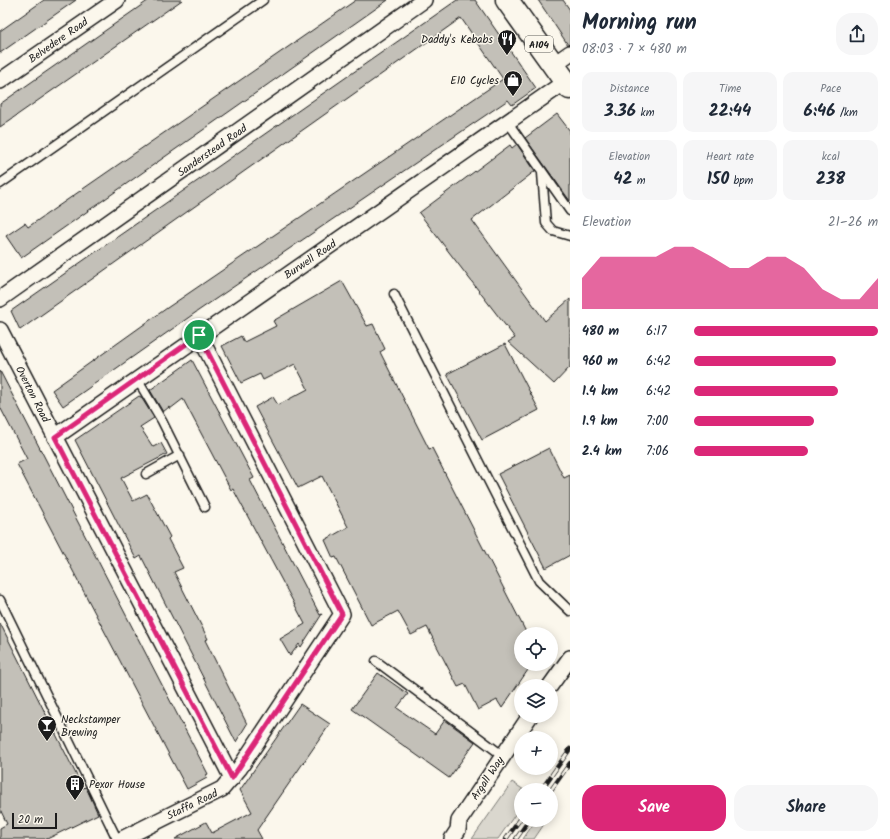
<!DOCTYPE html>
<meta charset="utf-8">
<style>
body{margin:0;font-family:Kalam,sans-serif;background:#f6f6f7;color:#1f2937;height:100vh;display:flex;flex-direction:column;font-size:15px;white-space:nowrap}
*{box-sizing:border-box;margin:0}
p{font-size:13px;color:#747a83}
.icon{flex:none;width:22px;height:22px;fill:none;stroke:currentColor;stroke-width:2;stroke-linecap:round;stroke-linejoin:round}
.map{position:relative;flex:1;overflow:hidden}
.sheet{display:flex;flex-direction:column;background:#fff;width:320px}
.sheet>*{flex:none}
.buttons{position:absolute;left:514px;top:627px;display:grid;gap:8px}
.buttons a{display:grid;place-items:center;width:44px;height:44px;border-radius:50%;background:#fff;box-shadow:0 2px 10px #0003;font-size:20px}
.scale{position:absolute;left:12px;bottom:10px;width:45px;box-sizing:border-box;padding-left:4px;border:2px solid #1c1c1c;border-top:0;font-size:11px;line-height:14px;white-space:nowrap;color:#1c1c1c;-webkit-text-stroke:3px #fbf7ec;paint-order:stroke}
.pin{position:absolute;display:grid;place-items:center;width:34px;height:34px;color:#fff;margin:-17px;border:2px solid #fff;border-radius:50%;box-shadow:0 1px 4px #0007}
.round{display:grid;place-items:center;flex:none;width:42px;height:42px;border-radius:16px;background:#f6f6f7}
.overview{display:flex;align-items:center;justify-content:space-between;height:68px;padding:0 12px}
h1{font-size:22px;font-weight:600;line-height:30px}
.metrics{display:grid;grid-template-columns:repeat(3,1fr);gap:6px;height:68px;padding:4px 12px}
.metrics div{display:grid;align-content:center;border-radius:10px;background:#f6f6f7;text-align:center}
.metrics b{font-size:17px;font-weight:600}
.metrics small{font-size:11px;font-weight:400}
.metrics p{font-size:11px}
.chart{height:112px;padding:8px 12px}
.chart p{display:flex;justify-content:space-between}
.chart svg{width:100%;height:72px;margin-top:4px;fill:#db2777;opacity:.7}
.action{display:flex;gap:8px;margin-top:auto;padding:8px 12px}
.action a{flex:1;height:46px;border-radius:16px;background:#db2777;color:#fff;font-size:16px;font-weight:600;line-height:46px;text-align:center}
.action a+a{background:#f6f6f7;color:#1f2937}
ul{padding:0 12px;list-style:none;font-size:13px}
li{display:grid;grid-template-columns:64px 48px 1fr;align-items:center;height:30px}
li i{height:10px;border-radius:5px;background:#db2777}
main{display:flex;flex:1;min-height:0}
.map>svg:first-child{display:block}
</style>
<main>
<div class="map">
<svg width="570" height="839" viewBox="0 0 570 839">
<rect width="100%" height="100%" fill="#fbf7ec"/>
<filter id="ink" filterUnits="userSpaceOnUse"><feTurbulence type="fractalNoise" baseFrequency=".025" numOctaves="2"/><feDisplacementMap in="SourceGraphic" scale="8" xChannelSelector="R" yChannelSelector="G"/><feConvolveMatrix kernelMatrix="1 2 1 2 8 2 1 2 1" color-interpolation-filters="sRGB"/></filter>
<g filter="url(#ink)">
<g fill="#dad7ce" stroke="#7b7a75">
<polygon points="512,782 524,790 521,790 521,806 498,839 472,839"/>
<polygon points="536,820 547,820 534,839 523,839"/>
</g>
<g fill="#c3c0b8" stroke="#1c1c1c">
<polygon points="44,0 76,0 0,53 0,31"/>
<polygon points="149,0 182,0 0,127 0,104"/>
<polygon points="356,0 388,0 21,258 6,236 25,223 28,227"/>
<polygon points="457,0 475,0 536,88 512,105 508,100 195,313 63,406 52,390 167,308 503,79 461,18 20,330 11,311"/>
<polygon points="538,0 563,0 570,10 570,44 568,45"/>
<polygon points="557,114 570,131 570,201 525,138"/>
<polygon points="517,144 535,171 472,220 545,321 570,299 570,367 554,384 508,342 515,338 419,213 510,145 512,148"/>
<polygon points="342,281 367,326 373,324 385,349 380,352 429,449 432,448 527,634 521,634 521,664 532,664 502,708 497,700 478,710 465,684 458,687 427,627 411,635 398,611 371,625 336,557 333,558 325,540 348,527 322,476 298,488 255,407 273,397 278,405 308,389 295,364 263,380 260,374 241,383 222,346 241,336 244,342 276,326 273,321"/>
<polygon points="505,344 539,410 482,440 447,374"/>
<polygon points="192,360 254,478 250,480 320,615 322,614 301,647 299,644 290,656 280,639 305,624 247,515 233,489 231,490 183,399 170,409 169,407 163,412 150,390"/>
<polygon points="0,371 208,774 206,775 207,778 187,789 17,464 27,459 0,407"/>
<polygon points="139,396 141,397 154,418 140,427 153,447 161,443 167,454 121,478 133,501 147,494 170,537 168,539 183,568 174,572 208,639 205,640 247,724 236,742 141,556 136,559 75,440"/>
<polygon points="549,448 564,478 570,475 570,555 546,568 498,474"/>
<polygon points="0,623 83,788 86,787 98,814 47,839 0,839 0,828 7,824 0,809"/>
<polygon points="378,673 408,694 397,708 435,734 445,720 475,742 449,778 352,709"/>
<polygon points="300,704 330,724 257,830 262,839 175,839 206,822 212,833 252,812 240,790"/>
</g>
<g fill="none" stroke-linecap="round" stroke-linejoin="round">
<defs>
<g id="lane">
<polyline points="507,121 570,211"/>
<polyline points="542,173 546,223 553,231 570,236"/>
<polyline points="0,184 263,0"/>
<polyline points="394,294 539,581 570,611"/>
<polyline points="137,379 162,421 205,507"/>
<polyline points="146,474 180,455"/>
<polyline points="0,600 117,839"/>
<polyline points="376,661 502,755"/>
</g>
<g id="street">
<polyline points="553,65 570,53"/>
<polyline points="0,81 117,0"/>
<polyline points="0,299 424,0"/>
<polyline points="0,330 232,778"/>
<polyline points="55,437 565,82"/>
<polyline points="550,686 570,658"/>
<polyline points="122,839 222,789 239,769 342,614 199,335"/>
<polyline points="452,839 458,830 459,821 530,716"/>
</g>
<polyline id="primary" points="507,0 570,88"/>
</defs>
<use href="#lane" stroke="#1c1c1c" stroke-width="11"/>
<use href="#street" stroke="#1c1c1c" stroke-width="18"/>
<use href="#primary" stroke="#1c1c1c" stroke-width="25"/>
<use href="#lane" stroke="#fbf7ec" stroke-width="8"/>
<use href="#street" stroke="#fbf7ec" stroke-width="15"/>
<use href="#primary" stroke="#fbf7ec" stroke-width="22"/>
<defs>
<g id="rail">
<polyline points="541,790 570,749"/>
<polyline points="551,790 570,763"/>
<polyline points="506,839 521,818"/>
<polyline points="516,839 529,820"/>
</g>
</defs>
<use href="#rail" stroke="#1c1c1c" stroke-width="4.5"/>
<use href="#rail" stroke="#fbf7ec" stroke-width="3" stroke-dasharray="9" stroke-linecap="butt"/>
</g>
</g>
<g fill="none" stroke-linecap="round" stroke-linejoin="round" filter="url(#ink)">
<defs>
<polygon id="route" points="199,335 342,614 232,778 55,437"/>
</defs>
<use href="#route" stroke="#fff" stroke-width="8"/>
<use href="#route" stroke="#db2777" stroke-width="5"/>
</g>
<defs>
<symbol id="restaurant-pin" viewBox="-11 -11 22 30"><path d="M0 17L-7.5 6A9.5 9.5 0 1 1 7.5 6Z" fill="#1c1c1c" stroke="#fbf7ec"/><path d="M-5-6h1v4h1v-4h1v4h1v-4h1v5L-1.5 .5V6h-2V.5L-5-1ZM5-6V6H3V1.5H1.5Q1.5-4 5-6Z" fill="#fff"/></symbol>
<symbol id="shop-pin" viewBox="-11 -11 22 30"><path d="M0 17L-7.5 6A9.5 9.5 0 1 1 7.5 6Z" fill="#1c1c1c" stroke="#fbf7ec"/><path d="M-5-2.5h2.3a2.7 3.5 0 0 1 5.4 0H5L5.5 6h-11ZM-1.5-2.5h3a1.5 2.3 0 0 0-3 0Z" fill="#fff"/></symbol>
<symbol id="bar-pin" viewBox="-11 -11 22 30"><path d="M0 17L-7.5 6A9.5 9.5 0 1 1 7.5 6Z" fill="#1c1c1c" stroke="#fbf7ec"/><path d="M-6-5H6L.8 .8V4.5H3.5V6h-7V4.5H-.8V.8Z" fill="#fff"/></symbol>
<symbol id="building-pin" viewBox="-11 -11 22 30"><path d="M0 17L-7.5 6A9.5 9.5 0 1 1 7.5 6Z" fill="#1c1c1c" stroke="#fbf7ec"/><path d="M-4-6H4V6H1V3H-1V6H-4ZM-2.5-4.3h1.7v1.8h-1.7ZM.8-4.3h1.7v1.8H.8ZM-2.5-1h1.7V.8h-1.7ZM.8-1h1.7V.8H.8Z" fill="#fff"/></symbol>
</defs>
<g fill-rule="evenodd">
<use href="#restaurant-pin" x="496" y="28" width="22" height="30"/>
<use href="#shop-pin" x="502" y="69" width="22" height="30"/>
<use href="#bar-pin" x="36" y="714" width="22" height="30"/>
<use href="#building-pin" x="64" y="773" width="22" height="30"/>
</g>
<g text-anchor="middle" stroke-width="3" stroke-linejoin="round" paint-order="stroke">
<rect fill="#fbf7ec" stroke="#5f5e5a" stroke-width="1" x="525" y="36" width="28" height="16" rx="3"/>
<g font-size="10" font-weight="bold" fill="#1c1c1c">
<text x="539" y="48">A104</text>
</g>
<g font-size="11" fill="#1c1c1c" stroke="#fbf7ec" text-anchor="end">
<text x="493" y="43">Daddy's Kebabs</text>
<text x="499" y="84">E10 Cycles</text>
<text x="61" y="723" text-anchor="start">Neckstamper<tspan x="61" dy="13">Brewing</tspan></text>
<text x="89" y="788" text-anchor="start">Pexor House</text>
</g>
<g font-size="11" fill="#1c1c1c" stroke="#fbf7ec">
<text transform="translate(58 40) rotate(-35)" y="4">Belvedere Road</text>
<text transform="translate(212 150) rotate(-35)" y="4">Sanderstead Road</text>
<text transform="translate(310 259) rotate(-34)" y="4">Burwell Road</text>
<text transform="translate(33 394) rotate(63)" y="4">Overton Road</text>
<text transform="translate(487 778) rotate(-56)" y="4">Argall Way</text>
<text transform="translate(192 804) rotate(-26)" y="4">Staffa Road</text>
</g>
</g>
</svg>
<div class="buttons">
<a><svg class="icon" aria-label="locate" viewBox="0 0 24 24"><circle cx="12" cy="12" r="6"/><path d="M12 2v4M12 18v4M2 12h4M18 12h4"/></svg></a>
<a><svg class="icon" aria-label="layers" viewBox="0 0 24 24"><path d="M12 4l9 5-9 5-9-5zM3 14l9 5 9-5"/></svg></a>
<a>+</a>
<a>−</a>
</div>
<div class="scale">20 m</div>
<div class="pin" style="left:199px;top:335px;background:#1e9e55"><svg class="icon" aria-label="arrive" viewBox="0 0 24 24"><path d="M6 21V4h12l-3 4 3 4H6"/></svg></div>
</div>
<section class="sheet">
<div class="overview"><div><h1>Morning run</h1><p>08:03 · 7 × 480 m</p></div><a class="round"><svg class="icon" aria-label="share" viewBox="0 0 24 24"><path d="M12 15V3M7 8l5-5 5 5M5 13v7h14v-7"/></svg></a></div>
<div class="metrics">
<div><p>Distance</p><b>3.36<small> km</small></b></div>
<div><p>Time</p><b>22:44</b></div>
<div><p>Pace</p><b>6:46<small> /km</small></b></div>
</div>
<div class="metrics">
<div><p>Elevation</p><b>42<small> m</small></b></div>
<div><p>Heart rate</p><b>150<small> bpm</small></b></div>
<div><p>kcal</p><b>238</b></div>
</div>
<div class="chart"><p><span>Elevation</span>21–26 m</p>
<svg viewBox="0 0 160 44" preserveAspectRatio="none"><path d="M0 44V25L10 12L20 12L30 12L40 12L50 6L60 6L70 12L80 19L90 19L100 12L110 12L120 19L130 32L140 38L150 38L160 25V44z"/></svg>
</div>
<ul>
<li><b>480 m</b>6:17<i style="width:100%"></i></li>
<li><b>960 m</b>6:42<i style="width:77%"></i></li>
<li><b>1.4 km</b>6:42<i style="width:78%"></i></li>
<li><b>1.9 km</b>7:00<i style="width:65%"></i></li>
<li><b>2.4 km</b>7:06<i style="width:62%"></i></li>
</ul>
<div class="action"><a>Save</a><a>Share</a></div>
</section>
</main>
